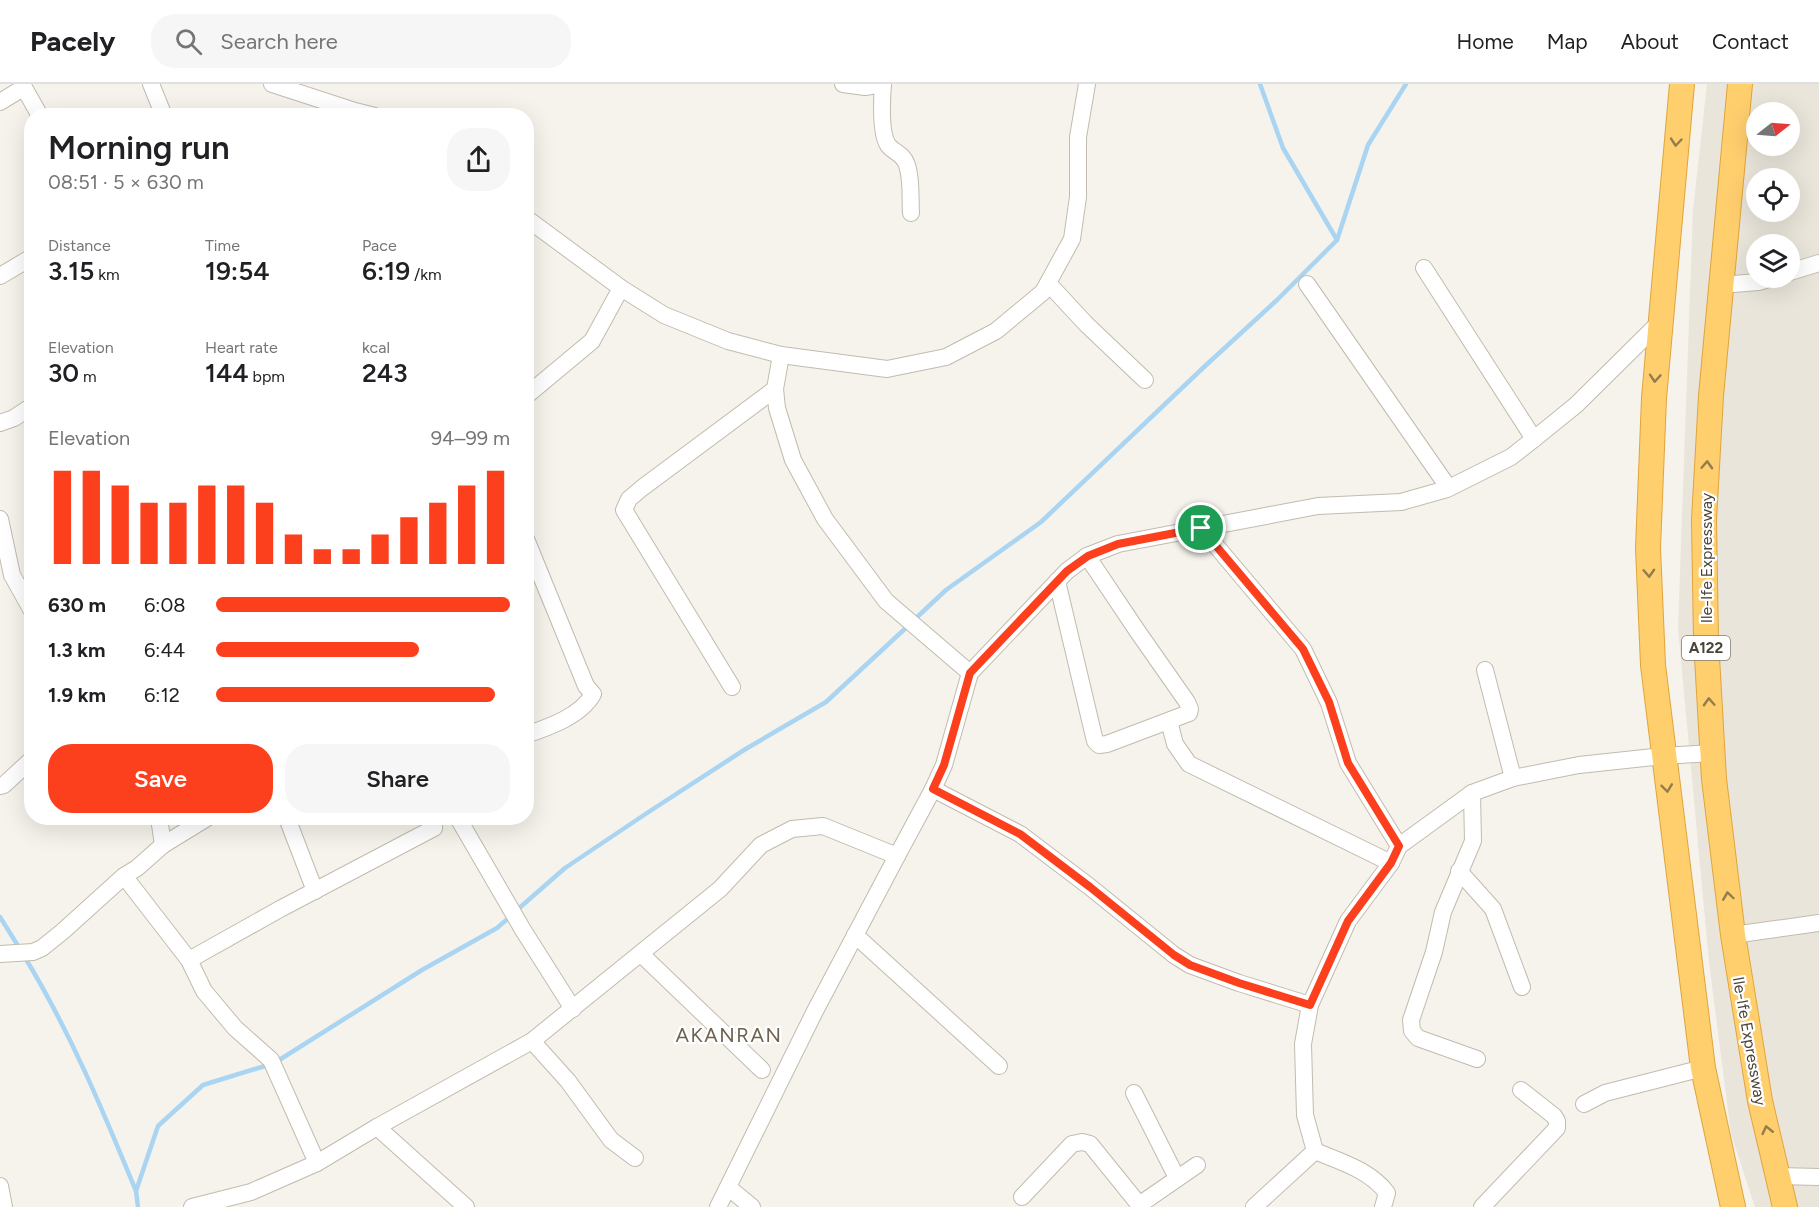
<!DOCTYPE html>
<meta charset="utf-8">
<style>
body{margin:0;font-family:Figtree,sans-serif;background:#f6f6f6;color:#202124;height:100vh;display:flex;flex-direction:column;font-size:22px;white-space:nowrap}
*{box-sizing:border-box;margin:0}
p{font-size:20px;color:#757577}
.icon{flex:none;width:33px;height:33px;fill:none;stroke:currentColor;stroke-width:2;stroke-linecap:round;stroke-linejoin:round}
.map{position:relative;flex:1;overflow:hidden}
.sheet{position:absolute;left:24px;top:24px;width:510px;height:717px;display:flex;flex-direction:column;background:#fff;border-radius:24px;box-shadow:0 6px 24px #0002}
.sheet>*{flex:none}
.needle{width:39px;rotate:73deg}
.buttons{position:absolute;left:1746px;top:18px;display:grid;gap:12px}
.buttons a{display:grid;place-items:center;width:54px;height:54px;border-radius:50%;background:#fff;box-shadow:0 6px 24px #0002;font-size:30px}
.pin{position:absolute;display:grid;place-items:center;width:51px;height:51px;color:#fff;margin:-26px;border:3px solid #fff;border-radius:50%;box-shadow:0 2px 6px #0007}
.round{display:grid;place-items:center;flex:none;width:63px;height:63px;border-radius:24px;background:#f6f6f6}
.headline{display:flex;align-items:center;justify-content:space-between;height:102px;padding:0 24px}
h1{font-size:33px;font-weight:600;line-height:45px}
.figures{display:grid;grid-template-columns:repeat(3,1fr);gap:9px;height:102px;padding:6px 24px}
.figures div{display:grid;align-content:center}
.figures b{font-size:26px;font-weight:600}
.figures small{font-size:16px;font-weight:400}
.figures p{font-size:16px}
.chart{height:168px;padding:12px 24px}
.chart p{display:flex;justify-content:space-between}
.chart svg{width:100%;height:108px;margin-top:6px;stroke:#fc3f1d;stroke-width:6}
.action{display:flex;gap:12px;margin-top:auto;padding:12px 24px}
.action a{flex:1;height:69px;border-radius:24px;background:#fc3f1d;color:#fff;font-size:24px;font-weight:600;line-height:69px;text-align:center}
.action a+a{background:#f6f6f6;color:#202124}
ul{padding:0 24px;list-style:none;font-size:20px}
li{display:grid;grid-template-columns:96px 72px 1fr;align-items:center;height:45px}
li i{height:15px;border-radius:8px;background:#fc3f1d}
header{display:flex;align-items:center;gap:36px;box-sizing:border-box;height:84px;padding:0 30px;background:#fff;border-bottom:2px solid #e0e0e0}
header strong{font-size:28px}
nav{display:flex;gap:33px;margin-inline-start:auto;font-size:21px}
.search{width:420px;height:54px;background:#f6f6f6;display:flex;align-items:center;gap:15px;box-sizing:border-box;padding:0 21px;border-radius:24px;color:#757577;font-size:22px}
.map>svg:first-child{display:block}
</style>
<header>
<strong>Pacely</strong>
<div class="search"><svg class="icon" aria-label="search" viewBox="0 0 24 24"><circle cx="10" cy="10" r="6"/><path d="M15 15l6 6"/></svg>Search here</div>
<nav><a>Home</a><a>Map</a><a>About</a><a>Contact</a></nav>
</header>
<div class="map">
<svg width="1819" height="1123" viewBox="0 0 1819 1123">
<rect width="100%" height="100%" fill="#f6f3ec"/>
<path fill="#eae5da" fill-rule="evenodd" d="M1707 0H1819V1123H1755L1731 1050 1709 878 1678 544 1693 126ZM1756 28H1790V62H1756ZM1756 94H1790V128H1756ZM1756 160H1790V194H1756Z"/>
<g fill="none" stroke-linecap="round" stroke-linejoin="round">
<g stroke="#a9d4f2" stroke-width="4.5">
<polyline points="1260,0 1283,64 1337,156"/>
<polyline points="915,535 946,506 1041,438 1204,283 1277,216 1337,156 1368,61 1406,0"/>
<polyline points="517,826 565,784 647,729 744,666 826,618 909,541"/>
<polyline points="0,833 20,865"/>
<path d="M24 872C70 947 103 1027 136 1107L138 1123"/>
<polyline points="276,978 422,886 497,844 511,832"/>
<polyline points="136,1107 158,1042 203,1001 268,981"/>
</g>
<defs>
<g id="minor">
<polyline points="22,0 40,32"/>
<polyline points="151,0 164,32"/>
<polyline points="272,0 355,27 375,32"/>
<polyline points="843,0 865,3 883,0"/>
<path d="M883 0C882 14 880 49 888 61 894 69 903 69 907 81 912 96 910 114 911 129"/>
<polyline points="0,18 23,4"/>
<polyline points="526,134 621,204 664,231 728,257 781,271 887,285 946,273 996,247 1043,208 1072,155 1078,113 1078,53 1087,0"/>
<polyline points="1424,184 1534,355"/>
<polyline points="1790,188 1819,179"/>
<polyline points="0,192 32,173"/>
<polyline points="1048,199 1086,240 1145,296"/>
<polyline points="1307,200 1448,403"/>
<polyline points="1721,201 1758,198 1772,194"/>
<polyline points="781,271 775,305 777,324 793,376 825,435 886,517 970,589"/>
<polyline points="526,312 592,257 621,204"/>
<polyline points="0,339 14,334 32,322"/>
<polyline points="0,435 12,491 32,527"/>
<polyline points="1201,444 1303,565 1329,619 1348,679 1399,762"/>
<path d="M526 455 586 602 593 610C581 632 549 643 526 651"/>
<polyline points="1057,497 1095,657 1099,661 1107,660 1189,629 1190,625 1187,618 1138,548 1087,472"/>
<polyline points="1485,586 1513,694"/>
<polyline points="732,603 624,426 629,415 642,404 775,305"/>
<polyline points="1169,637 1175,660 1189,680 1391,779"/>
<polyline points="0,702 4,701 32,675"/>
<polyline points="933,705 1020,750 1090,803 1174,871 1190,881 1239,899 1310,921"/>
<polyline points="1472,709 1473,757 1443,828 1434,868 1411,936 1412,947 1418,954 1477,975"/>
<polyline points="287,734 315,807"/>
<polyline points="458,734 523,846 573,925"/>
<polyline points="163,761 207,734"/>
<polyline points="1459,787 1493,825 1522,903"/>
<polyline points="124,792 189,876 204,907 235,944 271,976 317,1079"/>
<polyline points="855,851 999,982"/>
<polyline points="1733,851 1819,839"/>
<polyline points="0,870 33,868 42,864 62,848 124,792 137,784 163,761 159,734"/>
<polyline points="641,870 762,986"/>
<polyline points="189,876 280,825 434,744 434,734"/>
<polyline points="532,957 568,997 611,1056 635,1074"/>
<polyline points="1134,1009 1177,1094"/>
<polyline points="1584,1020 1605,1009 1703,984"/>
<polyline points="377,1043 466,1123"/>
<path d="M1315 1067C1341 1078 1370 1086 1387 1109L1383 1123"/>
<polyline points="1777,1092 1819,1093"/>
<polyline points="0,1102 4,1123"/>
<polyline points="729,1104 752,1123"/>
<polyline points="1022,1113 1072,1060 1082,1058 1090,1060 1141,1123"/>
<polyline points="1139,1121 1197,1081"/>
<polyline points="192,1123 251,1108 317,1079 377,1043 532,957 720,805 761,761 792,745 823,742 897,772 933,705 944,681 970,589 1067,487 1087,472 1118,460 1318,422 1401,418 1447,405 1511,373 1534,355 1576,321 1659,239"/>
<polyline points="718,1123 815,927 897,772"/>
<polyline points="1254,1123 1315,1067 1305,1031 1303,960 1310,921 1348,837 1391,779 1399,762 1472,709 1513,694 1579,681 1663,672 1712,669"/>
<polyline points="1482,1123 1557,1044 1557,1037 1554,1032 1521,1006"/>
</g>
<g id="highway">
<polyline points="1682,0 1654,314 1648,464 1653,581 1703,984 1733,1123"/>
<polyline points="1740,0 1711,312 1704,436 1706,556 1714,695 1733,851 1760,1017 1785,1123"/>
</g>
</defs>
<use href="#minor" stroke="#c2bbae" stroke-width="18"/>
<use href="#highway" stroke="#e0a43c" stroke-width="26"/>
<use href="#minor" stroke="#fff" stroke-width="16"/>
<use href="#highway" stroke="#ffcf6e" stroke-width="24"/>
</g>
<defs><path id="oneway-chevron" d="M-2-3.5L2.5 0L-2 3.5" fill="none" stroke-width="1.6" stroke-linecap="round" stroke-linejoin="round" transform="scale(1.5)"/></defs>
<g stroke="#937c4e">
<use href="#oneway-chevron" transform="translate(1676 58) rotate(95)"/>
<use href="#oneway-chevron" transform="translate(1655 294) rotate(94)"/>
<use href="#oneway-chevron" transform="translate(1707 381) rotate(-87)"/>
<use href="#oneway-chevron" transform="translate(1649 489) rotate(87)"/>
<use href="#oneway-chevron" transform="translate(1709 618) rotate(-93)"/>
<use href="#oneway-chevron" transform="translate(1667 704) rotate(83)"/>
<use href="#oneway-chevron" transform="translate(1728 812) rotate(-98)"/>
<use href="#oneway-chevron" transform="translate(1767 1046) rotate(-103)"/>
</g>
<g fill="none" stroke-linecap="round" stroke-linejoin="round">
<defs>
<polygon id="route" points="1201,444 1303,565 1329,618 1348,679 1399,762 1391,779 1348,837 1310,921 1239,899 1190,881 1174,871 1090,803 1020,750 933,705 944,681 970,589 1067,487 1088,472 1118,460"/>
</defs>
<use href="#route" stroke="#fff" stroke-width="12"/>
<use href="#route" stroke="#fc3f1d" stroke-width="8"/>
</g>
<g text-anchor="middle" stroke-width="4.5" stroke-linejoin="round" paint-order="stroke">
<rect fill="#fff" stroke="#817c74" stroke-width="1.5" x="1682" y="552" width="48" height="24" rx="4.5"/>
<g font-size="15" font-weight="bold" fill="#4b4439">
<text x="1706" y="569">A122</text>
</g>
<g font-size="16" fill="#4b4439" stroke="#fff">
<text transform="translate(1706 474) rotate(-90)" y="6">Ile-Ife Expressway</text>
<text transform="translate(1750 957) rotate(80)" y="6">Ile-Ife Expressway</text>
</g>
<g font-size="20" letter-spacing="1.5" fill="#6e6250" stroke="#fff">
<text x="729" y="958">AKANRAN</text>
</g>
</g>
</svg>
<div class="buttons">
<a><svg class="needle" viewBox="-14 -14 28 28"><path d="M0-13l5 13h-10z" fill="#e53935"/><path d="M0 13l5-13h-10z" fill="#757577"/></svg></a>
<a><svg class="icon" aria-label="locate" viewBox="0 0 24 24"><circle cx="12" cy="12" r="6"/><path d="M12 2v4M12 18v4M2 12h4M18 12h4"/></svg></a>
<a><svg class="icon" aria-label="layers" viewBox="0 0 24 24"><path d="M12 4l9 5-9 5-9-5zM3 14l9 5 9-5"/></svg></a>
</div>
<div class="pin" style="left:1201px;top:444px;background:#1e9e55"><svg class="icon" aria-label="arrive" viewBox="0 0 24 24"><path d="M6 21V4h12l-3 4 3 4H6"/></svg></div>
<section class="sheet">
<div class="headline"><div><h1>Morning run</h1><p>08:51 · 5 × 630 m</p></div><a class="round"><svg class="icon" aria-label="share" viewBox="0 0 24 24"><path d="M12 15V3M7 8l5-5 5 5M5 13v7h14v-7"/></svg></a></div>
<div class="figures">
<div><p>Distance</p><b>3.15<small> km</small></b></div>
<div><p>Time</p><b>19:54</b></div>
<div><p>Pace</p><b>6:19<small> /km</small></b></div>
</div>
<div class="figures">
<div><p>Elevation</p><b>30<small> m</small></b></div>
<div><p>Heart rate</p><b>144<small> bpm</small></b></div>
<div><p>kcal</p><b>243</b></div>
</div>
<div class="chart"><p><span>Elevation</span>94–99 m</p>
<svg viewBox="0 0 160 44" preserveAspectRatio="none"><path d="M5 44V6M15 44V6M25 44V12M35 44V19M45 44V19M55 44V12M65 44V12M75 44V19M85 44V32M95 44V38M105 44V38M115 44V32M125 44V25M135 44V19M145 44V12M155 44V6"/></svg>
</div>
<ul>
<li><b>630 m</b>6:08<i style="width:100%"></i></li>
<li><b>1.3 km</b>6:44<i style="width:69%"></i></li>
<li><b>1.9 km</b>6:12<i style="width:95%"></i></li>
</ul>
<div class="action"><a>Save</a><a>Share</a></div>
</section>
</div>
